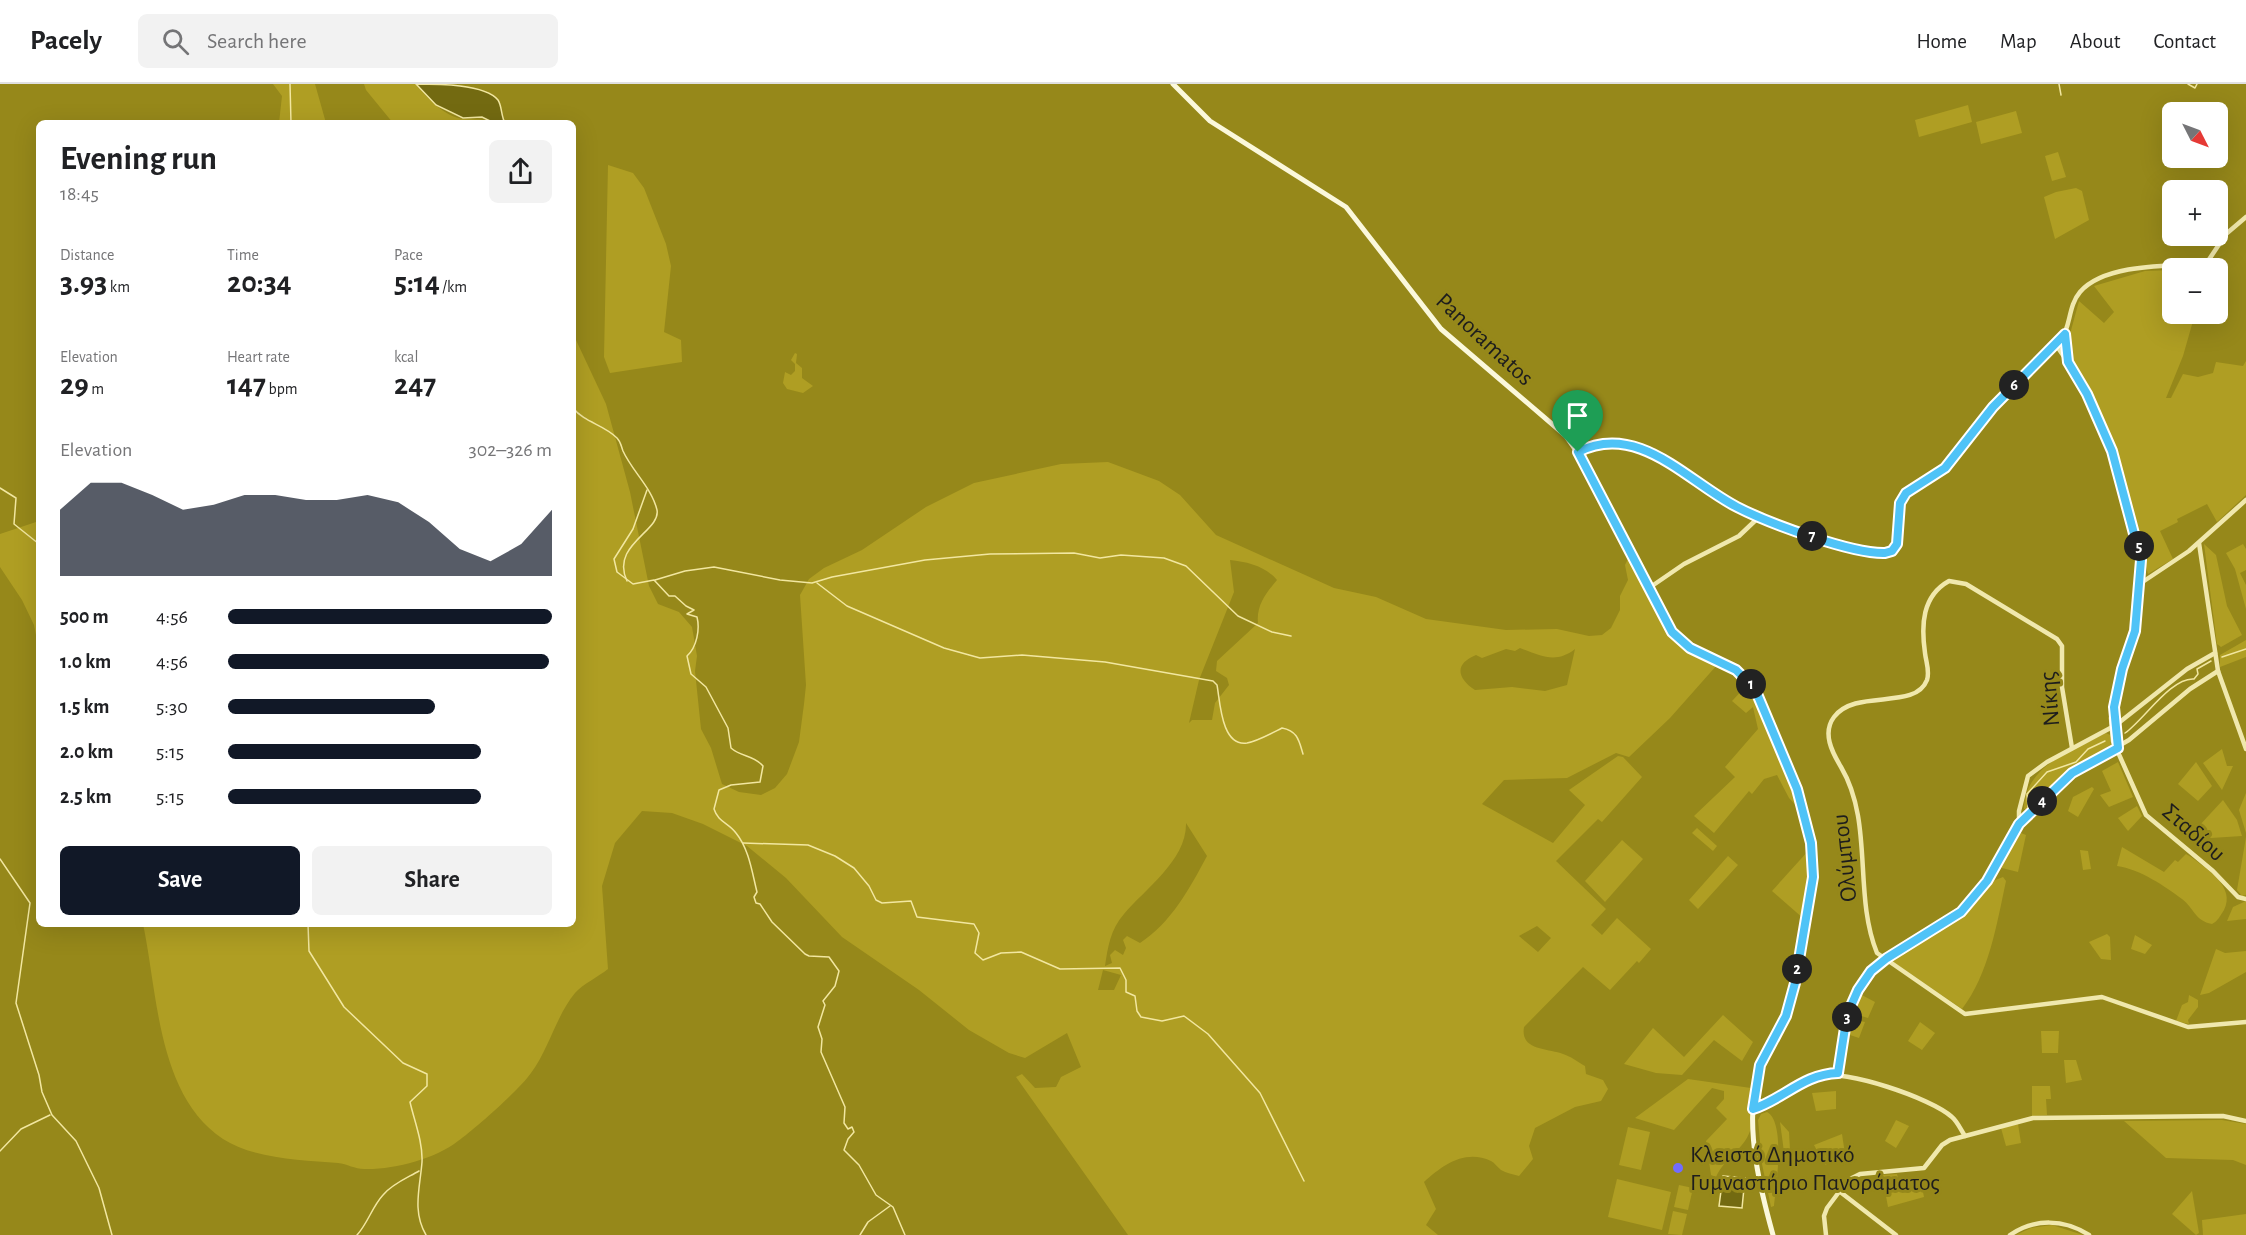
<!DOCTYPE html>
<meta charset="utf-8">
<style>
body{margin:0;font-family:"Alegreya Sans",sans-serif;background:#f2f2f2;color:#202124;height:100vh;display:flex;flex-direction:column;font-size:22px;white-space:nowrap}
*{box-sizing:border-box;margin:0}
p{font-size:20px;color:#757577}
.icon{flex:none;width:33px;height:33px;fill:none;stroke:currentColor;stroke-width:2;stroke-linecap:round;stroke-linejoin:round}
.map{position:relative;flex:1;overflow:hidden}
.panel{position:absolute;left:36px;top:36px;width:540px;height:807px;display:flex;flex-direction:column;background:#fff;border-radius:9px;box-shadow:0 6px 24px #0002}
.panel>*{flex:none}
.needle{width:39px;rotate:132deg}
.buttons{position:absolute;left:2162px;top:18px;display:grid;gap:12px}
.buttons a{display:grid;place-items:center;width:66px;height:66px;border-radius:9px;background:#fff;box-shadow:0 6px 24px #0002;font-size:30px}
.pin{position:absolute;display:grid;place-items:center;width:51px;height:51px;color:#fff;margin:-62px -26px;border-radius:50% 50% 50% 0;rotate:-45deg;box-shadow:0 0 6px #0007}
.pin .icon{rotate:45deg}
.km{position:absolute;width:30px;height:30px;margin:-15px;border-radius:50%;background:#222;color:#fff;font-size:16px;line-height:30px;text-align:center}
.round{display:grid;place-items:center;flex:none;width:63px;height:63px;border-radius:9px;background:#f2f2f2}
.summary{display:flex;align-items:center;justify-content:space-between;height:102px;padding:0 24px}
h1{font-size:33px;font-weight:700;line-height:45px}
.metrics{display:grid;grid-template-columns:repeat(3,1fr);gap:9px;height:102px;padding:6px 24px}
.metrics div{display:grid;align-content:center}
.metrics b{font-size:30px;font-weight:700}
.metrics small{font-size:16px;font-weight:400}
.metrics p{font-size:16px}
.chart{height:168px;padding:12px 24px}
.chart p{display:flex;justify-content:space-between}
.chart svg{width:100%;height:108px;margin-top:6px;fill:#111827;opacity:.7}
.cta{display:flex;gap:12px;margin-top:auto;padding:12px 24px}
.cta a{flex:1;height:69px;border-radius:9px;background:#111827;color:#fff;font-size:24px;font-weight:700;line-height:69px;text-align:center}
.cta a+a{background:#f2f2f2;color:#202124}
ul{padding:0 24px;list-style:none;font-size:20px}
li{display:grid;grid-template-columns:96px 72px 1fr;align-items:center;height:45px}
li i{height:15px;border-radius:8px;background:#111827}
header{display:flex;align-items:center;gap:36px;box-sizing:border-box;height:84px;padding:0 30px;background:#fff;border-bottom:2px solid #e0e0e0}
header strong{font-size:28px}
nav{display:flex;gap:33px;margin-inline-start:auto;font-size:21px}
.search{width:420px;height:54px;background:#f2f2f2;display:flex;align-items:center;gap:15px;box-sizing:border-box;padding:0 21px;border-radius:9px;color:#757577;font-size:22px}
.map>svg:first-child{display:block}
</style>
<header>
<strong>Pacely</strong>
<div class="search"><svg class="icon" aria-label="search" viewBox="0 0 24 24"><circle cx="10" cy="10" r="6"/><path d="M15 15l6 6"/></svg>Search here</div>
<nav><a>Home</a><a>Map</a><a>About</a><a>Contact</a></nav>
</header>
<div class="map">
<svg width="2246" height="1151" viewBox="0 0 2246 1151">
<rect width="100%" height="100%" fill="#96881a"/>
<g fill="#af9e23" fill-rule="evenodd">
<polygon points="273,0 315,0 326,39 279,39 282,12"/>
<path d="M364 0H415C428 14 444 33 464 35 475 36 482 34 492 39H393L366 6Z"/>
<polygon points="1968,21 1972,38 1919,53 1915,36"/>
<polygon points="2016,27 2022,49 1981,60 1976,38"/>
<polygon points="2058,68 2066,93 2052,97 2045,72"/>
<polygon points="608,81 633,89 644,104 666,160 671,182 664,248 681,256 682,278 610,289 604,273"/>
<polygon points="2076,104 2082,107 2089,136 2055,155 2044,113 2056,108"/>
<polygon points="2172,186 2172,230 2195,230 2183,272 2166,314 2171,314 2183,290 2198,293 2213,289 2216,278 2243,282 2246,277 2246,411 2217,438 2207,420 2177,435 2178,438 2160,447 2173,475 2148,490 2112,356 2069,273 2067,261 2079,217 2104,239 2114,228 2094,202 2145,187"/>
<path d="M573 239 576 256 606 320 630 408 649 502 658 520 679 528 692 543 697 572 695 587 701 645 711 664 722 700 739 708 761 711 775 704 787 690 799 658 804 620 806 601 800 511 809 495 824 484 862 466 926 423 974 399 1061 380 1108 378 1159 397 1180 411 1216 451 1334 504 1376 513 1426 535 1506 546 1557 545 1589 552 1602 551 1611 544 1620 526V512L1628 496 1625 481 1629 473 1666 546 1689 567 1717 581 1670 634 1629 673 1616 669 1567 694 1504 696 1482 720 1553 759 1585 721 1569 706 1618 672 1623 673 1642 693 1602 738 1598 735 1556 777 1606 825 1591 841 1602 851 1617 834 1651 865 1639 879 1637 877 1610 906 1583 883 1524 943C1520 967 1548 964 1563 970 1570 972 1578 978 1585 982L1586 990 1603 996 1608 1005 1601 1017 1575 1023 1535 1044 1529 1062 1533 1075 1519 1092C1513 1090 1506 1089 1501 1086 1497 1083 1495 1079 1491 1077 1465 1065 1443 1081 1424 1098L1436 1125 1426 1141 1438 1151H1128L1016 993 1022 990 1035 1004 1056 1003 1061 993 1081 983 1067 949 1025 974 1009 969 969 946 919 906 842 853 786 794 747 762 703 740 672 729 642 727 615 759 602 802 608 885C598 893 583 900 575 909 556 932 549 965 531 989 520 1005 475 1045 458 1057 435 1075 393 1086 364 1085 355 1085 347 1080 338 1079 302 1076 254 1075 223 1055 157 1011 158 910 143 840H573ZM1230 476C1248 478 1265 482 1277 496 1267 508 1256 521 1258 539L1217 577 1216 587 1227 594 1229 601 1215 619 1212 636H1192L1189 639 1199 596 1234 508ZM1520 564C1541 572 1556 580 1575 565L1567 601 1545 607 1512 603 1475 606C1457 594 1454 580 1476 571L1482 574 1506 565 1515 567ZM1186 739 1207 772C1190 804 1171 839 1140 859L1127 852 1123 856 1126 864 1123 871 1115 866 1110 871 1112 879 1105 882C1108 863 1110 846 1124 830 1145 805 1187 776 1186 739ZM1537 842 1551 854 1538 868 1519 852ZM1103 886 1121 891 1114 906H1098Z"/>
<polygon points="795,269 797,270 796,279 802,284 802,294 813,302 803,309 787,305 783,299 785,288 791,291 795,287 795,280 791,276"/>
<polygon points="39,437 39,566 34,541 22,516 0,483 0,450"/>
<polygon points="2204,460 2216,471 2227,522 2242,551 2221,563 2217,560"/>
<polygon points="2243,460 2246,465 2246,486 2240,489 2246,501 2246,525 2235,485 2226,469"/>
<polygon points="2246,556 2246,573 2220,583 2220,571"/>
<polygon points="1747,601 1760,622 1802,728 1789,714 1777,691 1764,695 1752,710 1749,707 1714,749 1694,732 1735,693 1725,683 1758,645 1753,623 1746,629 1732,617"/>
<path d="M2106 649 2110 651 2111 664 2067 690 2031 726 2024 725C2025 681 2072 667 2106 649Z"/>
<polygon points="2222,665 2227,682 2233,682 2222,706 2203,679"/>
<polygon points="2118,678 2133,713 2109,723 2100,711 2111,707 2102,687"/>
<polygon points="2196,678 2212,702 2198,717 2178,700"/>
<polygon points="2092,703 2094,705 2078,733 2068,727 2073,713"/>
<polygon points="2246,709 2246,749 2239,726"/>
<polygon points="2223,716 2237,736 2242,752 2211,754 2198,743"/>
<polygon points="2137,722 2142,732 2128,747 2118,734"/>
<polygon points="1697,744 1717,762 1713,767 1692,749"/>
<polygon points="2021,749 2026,751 2018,788 2002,784 2001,779"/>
<polygon points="2246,753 2246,811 2242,812 2237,806"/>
<polygon points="1622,756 1643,775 1605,818 1585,797"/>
<path d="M2122 763 2164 788 2175 776 2178 778 2186 770 2191 773C2207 785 2236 803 2224 826 2220 832 2218 837 2212 840 2195 837 2194 824 2182 815 2166 803 2140 785 2117 782Z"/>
<polygon points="1809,766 1804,835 1772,807"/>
<polygon points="2080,766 2088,767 2091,785 2083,786"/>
<polygon points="1728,772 1738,781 1698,825 1689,816"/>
<path d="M2003 793 2006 797C1997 839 1989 890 1962 925L1892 877 1957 836 1993 797Z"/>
<polygon points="2246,817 2246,835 2227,837 2233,823"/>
<polygon points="2107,850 2110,853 2111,876 2101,875 2089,858"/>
<polygon points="2135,851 2152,861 2145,870 2131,865"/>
<polygon points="2216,865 2225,869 2246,867 2246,888 2209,909 2200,911"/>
<polygon points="1858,909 1875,918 1868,934 1851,929"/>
<polygon points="2189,911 2198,916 2198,923 2188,936 2189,940 2176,937 2182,921 2188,918"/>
<polygon points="1723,931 1753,958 1742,977 1714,956 1682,991 1656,989 1624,980 1653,944 1684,973"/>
<polygon points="1850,935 1865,938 1859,954 1847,950"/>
<polygon points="1920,938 1935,949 1922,966 1908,957"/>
<polygon points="2041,947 2059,947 2058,969 2042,969"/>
<polygon points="2064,976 2076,976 2082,996 2066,999"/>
<path d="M1688 995 1751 1004C1750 1017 1754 1035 1750 1047 1744 1065 1724 1075 1716 1093L1711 1091 1706 1057 1727 1035 1716 1024 1724 1015V1007L1712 1004 1674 1046 1635 1034Z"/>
<polygon points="2032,1002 2050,1002 2051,1015 2046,1015 2047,1031 2032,1032"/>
<polygon points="1836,1007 1836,1025 1816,1027 1812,1009"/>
<path d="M1767 1028C1786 1038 1776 1103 1774 1122L1771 1123 1762 1080 1758 1036 1761 1030Z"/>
<polygon points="1896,1036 1909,1042 1896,1064 1885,1057"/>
<polygon points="2222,1036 2246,1040 2246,1081 2233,1076 2166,1074 2124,1037"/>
<polygon points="1780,1038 1789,1048 1790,1066 1784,1068"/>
<polygon points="2018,1040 2021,1059 2006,1062 2001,1044"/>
<polygon points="1628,1043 1650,1048 1641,1086 1619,1081"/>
<polygon points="1842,1050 1845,1070 1825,1081 1814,1061"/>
<polygon points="1897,1090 1901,1105 1922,1103 1924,1113 1888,1123 1882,1091"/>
<polygon points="1617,1095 1671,1108 1662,1146 1608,1133"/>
<polygon points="1679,1101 1693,1104 1688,1126 1674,1123"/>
<polygon points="2192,1107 2199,1149 2196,1151 2172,1130"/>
<polygon points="1673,1127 1687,1130 1682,1151 1668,1150"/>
<polygon points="2246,1130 2246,1151 2203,1151 2202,1136"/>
<polygon points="2052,1141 2083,1151 2016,1151 2031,1144"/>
</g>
<g fill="#736a11" stroke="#f2e7a0" stroke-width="1.5">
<path d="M416 0C437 0 485 0 498 16 502 22 501 32 505 39H494L482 33 463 34 436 21Z"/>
<polygon points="1723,1092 1745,1094 1742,1124 1719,1122"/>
</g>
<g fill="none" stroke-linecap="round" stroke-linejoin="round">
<g stroke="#f2e7a0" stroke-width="1.5">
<polyline points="290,0 291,39"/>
<polyline points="2059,0 2061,11"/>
<polyline points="2188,0 2195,4 2197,0"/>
<path d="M573 324C585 339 603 340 617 354 621 358 621 362 623 367 632 387 652 404 657 426 661 447 610 461 627 497"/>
<polyline points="0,404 16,414 14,440 39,460"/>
<path d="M647 406 633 445 614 475 617 488 633 500 654 496 669 512H675L686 522 694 526 687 530 697 533C700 545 697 563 687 572L691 590 706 603 728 644 731 664C741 673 754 671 763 682L760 698 731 701 719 706 714 725C718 738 729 739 736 749 749 765 752 788 757 808L754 813 756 819 760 820 772 838 805 870 809 872 829 873 839 887 835 902 823 917 825 921 818 943 822 955 821 968 845 1023 844 1039 848 1045 852 1043 854 1048 848 1055 844 1066 859 1081 876 1111 893 1123 905 1151"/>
<polyline points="655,496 685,487 714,483 780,496 812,499 832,493 925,476 990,470 1074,469 1100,474 1121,471 1164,474 1186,482 1238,532 1272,548 1291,552"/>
<path d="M817 499 847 522 944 564 980 574 1022 571 1105 578 1213 597 1217 601C1220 616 1221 663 1247 659 1258 657 1272 649 1282 644 1298 647 1299 657 1303 670"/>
<polyline points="2222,573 2246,565"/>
<path d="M2125 649C2143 637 2171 593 2194 595L2198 590 2197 585 2211 577"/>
<polyline points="2028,723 2027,710 2047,688 2076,678 2088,665 2105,657"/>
<polyline points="743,759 808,761 835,772 854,784 869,802 876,816 882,819 911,817 917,833 974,840 979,849 975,869 983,876 1001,869 1021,868 1060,885 1120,884 1126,896 1126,908 1135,912 1137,927 1141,933 1162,937 1184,932 1208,950 1260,1009 1304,1097"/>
<polyline points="0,775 30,819 16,919 39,991 42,1008 52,1031 76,1057 99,1104 112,1151"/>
<path d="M308 840 309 867 344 923 403 979 427 990V1002L410 1018C414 1036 423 1058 422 1078 420 1104 412 1127 426 1151"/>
<polyline points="0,1067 21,1045 50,1031"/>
<path d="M357 1151C368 1139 372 1123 383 1111 392 1100 407 1094 419 1087"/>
<polyline points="860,1151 868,1138 890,1122"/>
</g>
<g stroke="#f0e8ad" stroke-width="4.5">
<polyline points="2065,250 2067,274"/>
<polyline points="2056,261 2076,290 2107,352 2141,476 2135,547 2122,585 2111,634 2113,657 2146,731 2213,787 2238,813 2246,815"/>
<path d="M1578 368C1638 337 1688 399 1738 424 1770 440 1806 451 1841 460 1857 464 1875 472 1891 468L1897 460 1899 422 1904 411 1945 384 1993 323 2061 256C2071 242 2068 222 2080 208 2105 179 2171 182 2206 180L2226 150 2246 133"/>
<polyline points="2199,459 2218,587 2246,665"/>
<polyline points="2141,499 2189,467 2246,416"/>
<polyline points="1649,504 1684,480 1739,452 1759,433"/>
<polyline points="2114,640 2118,664"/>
<path d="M2072 664 2062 603V562L2057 555 1966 500 1949 497C1922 512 1921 541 1925 569 1926 578 1930 587 1927 596 1915 627 1856 604 1834 633 1822 649 1832 668 1841 683 1874 739 1853 810 1877 869L1965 930 2102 913 2188 943 2246 938"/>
<polyline points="2019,740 2072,689 2129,656 2190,605 2218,587"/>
<polyline points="1838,989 1847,931 1861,902 1883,876 1950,837 1979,807 2019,740 2019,727 2028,692 2047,678 2116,641 2187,585 2215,569"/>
<path d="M1753 1025C1777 1017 1794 998 1818 992 1845 985 1931 1014 1952 1033 1957 1037 1961 1046 1965 1052"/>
<polyline points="1839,1107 1896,1151"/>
<polyline points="1826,1151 1824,1132 1827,1124 1848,1096 1860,1090 1924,1084 1942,1061 1950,1056 2033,1034 2223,1032 2246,1037"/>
<path d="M2010 1151C2035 1134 2064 1135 2089 1151"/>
</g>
<path stroke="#fbf8db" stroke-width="5" d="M1173 0 1210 37 1346 123 1441 245 1566 352 1591 388 1669 543 1690 564 1740 589 1752 601 1762 617C1783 667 1814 725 1813 781 1813 813 1804 844 1798 875 1795 894 1793 915 1786 933 1775 957 1759 976 1755 1003 1747 1052 1760 1104 1773 1151"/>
</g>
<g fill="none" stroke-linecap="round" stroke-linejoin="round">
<defs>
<path id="route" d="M2065 250 2068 278 2087 310 2112 367 2141 476 2135 547 2122 585 2114 623 2118 664 2072 689 2019 740 1987 797 1961 828 1887 874 1871 887 1858 906 1847 931 1838 989C1803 990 1784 1015 1753 1025L1760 981 1786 932 1795 899 1813 793 1811 759 1797 705 1755 605 1736 586 1690 564 1672 548 1578 368C1638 337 1688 398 1737 423 1768 439 1852 470 1885 469L1892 467 1897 460 1900 419 1906 409 1945 384 1993 323Z"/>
</defs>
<use href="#route" stroke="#fff" stroke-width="12"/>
<use href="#route" stroke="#4fc3f7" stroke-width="8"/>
</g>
<circle fill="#726cff" stroke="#96881a" stroke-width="2" cx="1678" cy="1084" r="6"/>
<g text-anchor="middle" stroke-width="6" stroke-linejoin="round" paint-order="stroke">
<g font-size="24" fill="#1d1d1d" stroke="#96881a">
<text transform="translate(1485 255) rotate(43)" y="8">Panoramatos</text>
<text transform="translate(2049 615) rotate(-95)" y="8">Νίκης</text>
<text transform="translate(2194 748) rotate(41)" y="8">Σταδίου</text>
<text transform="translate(1844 774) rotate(-96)" y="8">Ολύμπου</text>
</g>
<g font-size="24" fill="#1d1d1d" stroke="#96881a" text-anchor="start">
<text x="1690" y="1078">Κλειστό Δημοτικό<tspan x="1690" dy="28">Γυμναστήριο Πανοράματος</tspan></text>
</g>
</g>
</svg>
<div class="buttons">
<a><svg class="needle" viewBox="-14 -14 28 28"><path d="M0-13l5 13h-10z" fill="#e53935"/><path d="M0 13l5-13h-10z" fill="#757577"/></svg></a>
<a>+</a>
<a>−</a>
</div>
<div class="pin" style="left:1578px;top:368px;background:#1e9e55"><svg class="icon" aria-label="arrive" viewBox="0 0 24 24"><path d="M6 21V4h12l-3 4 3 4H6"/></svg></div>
<b class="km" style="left:1751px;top:600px">1</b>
<b class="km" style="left:1797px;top:885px">2</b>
<b class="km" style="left:1847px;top:933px">3</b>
<b class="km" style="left:2042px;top:717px">4</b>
<b class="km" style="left:2139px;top:462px">5</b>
<b class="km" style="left:2014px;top:301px">6</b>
<b class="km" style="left:1812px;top:452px">7</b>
<section class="panel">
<div class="summary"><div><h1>Evening run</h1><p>18:45</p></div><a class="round"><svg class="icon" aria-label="share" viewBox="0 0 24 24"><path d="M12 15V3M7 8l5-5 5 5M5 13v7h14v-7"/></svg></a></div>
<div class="metrics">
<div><p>Distance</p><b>3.93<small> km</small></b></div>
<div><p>Time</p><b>20:34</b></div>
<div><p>Pace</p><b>5:14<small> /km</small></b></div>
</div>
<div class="metrics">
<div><p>Elevation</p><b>29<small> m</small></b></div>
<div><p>Heart rate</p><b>147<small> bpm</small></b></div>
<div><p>kcal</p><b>247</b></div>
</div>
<div class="chart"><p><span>Elevation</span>302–326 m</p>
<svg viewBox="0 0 160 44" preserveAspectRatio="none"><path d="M0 44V17L10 6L20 6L30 11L40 17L50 15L60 11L70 11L80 13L90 13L100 11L110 14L120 22L130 33L140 38L150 31L160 17V44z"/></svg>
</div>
<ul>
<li><b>500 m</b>4:56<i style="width:100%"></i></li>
<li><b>1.0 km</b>4:56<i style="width:99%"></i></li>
<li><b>1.5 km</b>5:30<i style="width:64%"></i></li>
<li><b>2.0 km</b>5:15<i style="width:78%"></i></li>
<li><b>2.5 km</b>5:15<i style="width:78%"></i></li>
</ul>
<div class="cta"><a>Save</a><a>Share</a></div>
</section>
</div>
